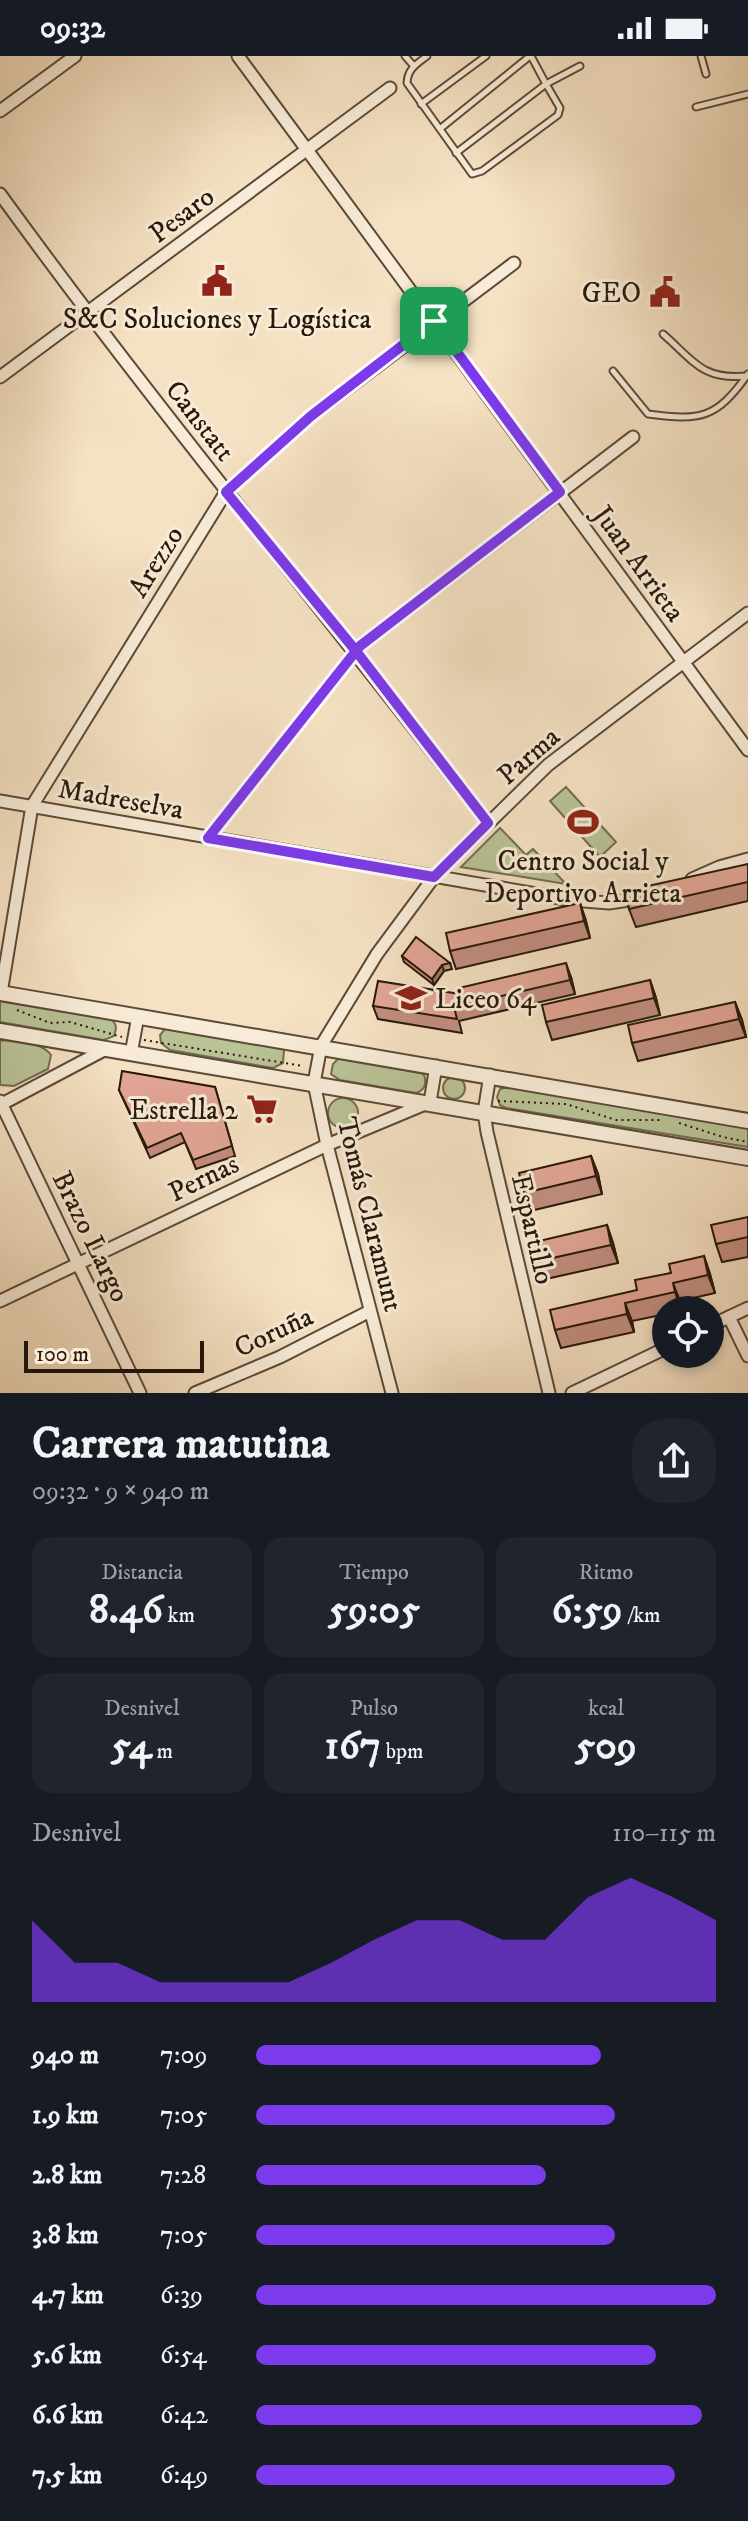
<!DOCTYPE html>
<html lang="es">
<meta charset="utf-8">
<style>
body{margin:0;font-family:"IM FELL DW Pica",serif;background:#20242c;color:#f1f3f6;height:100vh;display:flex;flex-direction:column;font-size:30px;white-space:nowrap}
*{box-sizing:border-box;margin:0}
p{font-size:26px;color:#9ea1a6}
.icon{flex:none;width:44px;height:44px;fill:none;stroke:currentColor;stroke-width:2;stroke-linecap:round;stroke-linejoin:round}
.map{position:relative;height:1337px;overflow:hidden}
.details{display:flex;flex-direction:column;background:#171b24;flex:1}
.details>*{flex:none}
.buttons{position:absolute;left:652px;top:1240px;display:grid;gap:16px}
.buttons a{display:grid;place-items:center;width:72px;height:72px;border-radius:50%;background:#171b24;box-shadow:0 4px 12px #0003;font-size:40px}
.scale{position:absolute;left:24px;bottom:20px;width:180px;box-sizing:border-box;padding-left:8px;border:4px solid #28180a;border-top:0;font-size:22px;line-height:28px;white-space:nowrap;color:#28180a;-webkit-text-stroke:6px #f8ecd8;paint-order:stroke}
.pin{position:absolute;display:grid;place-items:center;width:68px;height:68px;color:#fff;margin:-34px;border-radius:16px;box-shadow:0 4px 12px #0006}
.round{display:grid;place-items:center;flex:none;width:84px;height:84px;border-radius:32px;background:#20242c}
.head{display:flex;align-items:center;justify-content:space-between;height:136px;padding:0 32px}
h1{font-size:44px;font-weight:700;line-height:60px}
.metrics{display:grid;grid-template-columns:repeat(3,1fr);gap:12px;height:136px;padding:8px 32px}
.metrics div{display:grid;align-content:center;border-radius:20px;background:#20242c;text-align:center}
.metrics b{font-size:40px;font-weight:700}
.metrics small{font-size:22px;font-weight:400}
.metrics p{font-size:22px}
.chart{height:224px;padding:16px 32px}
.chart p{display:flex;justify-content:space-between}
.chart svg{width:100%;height:144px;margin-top:8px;fill:#7c3aed;opacity:.7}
ul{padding:0 32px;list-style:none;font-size:26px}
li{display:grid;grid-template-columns:128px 96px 1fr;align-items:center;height:60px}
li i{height:20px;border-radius:10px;background:#7c3aed}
.status{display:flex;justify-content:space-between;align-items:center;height:56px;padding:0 40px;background:#171b24;direction:ltr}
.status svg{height:22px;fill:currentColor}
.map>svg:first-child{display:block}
</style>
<div class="status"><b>09:32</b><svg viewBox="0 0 49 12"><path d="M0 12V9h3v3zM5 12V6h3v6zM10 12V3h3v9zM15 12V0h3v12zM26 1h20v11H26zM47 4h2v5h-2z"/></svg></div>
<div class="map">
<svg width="748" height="1337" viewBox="0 0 748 1337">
<rect width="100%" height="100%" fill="#f5e1c3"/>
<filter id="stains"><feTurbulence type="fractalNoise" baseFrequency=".0025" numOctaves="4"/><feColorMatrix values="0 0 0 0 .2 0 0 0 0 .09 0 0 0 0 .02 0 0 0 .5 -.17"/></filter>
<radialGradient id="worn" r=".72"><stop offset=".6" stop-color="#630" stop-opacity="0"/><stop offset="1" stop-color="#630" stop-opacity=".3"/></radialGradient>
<g fill="#b9c396" stroke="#706e50" stroke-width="2">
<polygon points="566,731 616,786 600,801 550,745"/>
<polygon points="500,772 526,799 533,793 566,828 461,811"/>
<path d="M0 943 110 962C117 968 117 972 114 980L104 984 0 966Z"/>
<polygon points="172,972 279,991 284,994 283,1007 273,1012 170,994 161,987 160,979 165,973"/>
<path d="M6 984C21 987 42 986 51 999L48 1013 14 1030 0 1029V985Z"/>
<path d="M339 1002 421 1017 424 1019C427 1028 425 1034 416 1037L340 1024 331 1018 333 1008Z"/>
<circle cx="454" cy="1032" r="11"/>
<polygon points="509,1031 748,1072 748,1091 506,1052 500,1049 497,1041 500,1033"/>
<circle cx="343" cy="1057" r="15"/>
</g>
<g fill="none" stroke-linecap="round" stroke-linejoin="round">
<defs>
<g id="service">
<polyline points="405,0 413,9"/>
<path d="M427 0C417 8 408 12 407 27L472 118 482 115 558 59 560 52 546 28 580 10"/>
<polyline points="701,0 706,18"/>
<polyline points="421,48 486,0"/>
<polyline points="696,51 748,38"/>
<polyline points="441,72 530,0"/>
<polyline points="456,97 546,28 531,0"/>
<path d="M663 278C694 305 702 324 746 320"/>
<path d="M613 315 648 358C701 365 716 363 748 318"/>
</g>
<g id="minor">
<polyline points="238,0 748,694"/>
<polyline points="0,55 75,0"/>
<path d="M0 138C156 353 326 557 488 767"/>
<polyline points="0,321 390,32"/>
<polyline points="0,745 571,844 609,847 642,842"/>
<polyline points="208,782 360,590 633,381"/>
<polyline points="692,823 719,811 748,803"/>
<polyline points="1,937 32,750 226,436 311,360 514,207"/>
<polyline points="131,998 138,960"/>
<polyline points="490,1019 484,1056 487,1076 549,1337"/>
<polyline points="0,1045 140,1337"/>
<polyline points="0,1049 106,993"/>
<polyline points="0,1245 327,1089 430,1046 436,1010"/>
<polyline points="729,1261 748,1300"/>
<polyline points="710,1270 748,1252"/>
<polyline points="195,1337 280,1301 370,1255"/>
<polyline points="392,1337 327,1089 314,1027 321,990 377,898 434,821 548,709 748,557"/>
<polyline points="572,1337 666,1292"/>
</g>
<g id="tertiary">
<polyline points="0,937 748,1065"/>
<polyline points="0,975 748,1102"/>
</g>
</defs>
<use href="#service" stroke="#5b4a38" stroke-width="9"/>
<use href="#minor" stroke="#5b4a38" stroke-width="15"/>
<use href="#tertiary" stroke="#5b4a38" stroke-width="18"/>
<g stroke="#28180a" stroke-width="2" stroke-dasharray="2 4" stroke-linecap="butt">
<polyline points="17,954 50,967 70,966 122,981"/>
<polyline points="144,984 303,1010"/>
<polyline points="498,1045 566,1048 616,1064 662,1064"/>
<polyline points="679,1067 723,1081 748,1086"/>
</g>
<use href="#service" stroke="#f8ecd8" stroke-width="5"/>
<use href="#minor" stroke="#f8ecd8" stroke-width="11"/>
<use href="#tertiary" stroke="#f8ecd8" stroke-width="14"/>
</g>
<g fill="#c28e81" stroke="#28180a" stroke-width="2">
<polygon points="748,808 748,845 636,871 629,853"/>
<polygon points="580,847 586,865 590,882 456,913 450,895"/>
<polygon points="402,900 450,907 452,913 444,915 434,929 404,906"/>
<polygon points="571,921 575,938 459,965 462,977 378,963 373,950 460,938"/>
<polygon points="650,924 656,942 660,959 552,984 546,966"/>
<polygon points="735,946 742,964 746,981 638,1005 632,987"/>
<polygon points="215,1031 235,1100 196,1113 185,1086 150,1102 119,1034"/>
<polygon points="591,1100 598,1118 602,1138 530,1155 524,1137"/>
<polygon points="748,1161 748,1201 722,1206 716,1188"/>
<polygon points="607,1169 613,1187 618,1207 546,1223 539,1205"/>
<polygon points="704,1200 710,1218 715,1237 680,1245 681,1254 666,1254 666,1258 632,1265 634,1276 561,1292 555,1274 637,1234"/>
</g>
<g fill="#9e7469" stroke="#28180a" stroke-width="2">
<polygon points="580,847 586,865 590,882 584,865"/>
<polygon points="566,907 571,921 575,938 570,924"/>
<polygon points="442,909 444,915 434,929 432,923"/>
<polygon points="650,924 656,942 660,959 654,942"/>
<polygon points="735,946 742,964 746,981 739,963"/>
<polygon points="591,1100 598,1118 602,1138 596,1120"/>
<polygon points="607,1169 613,1187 618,1207 611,1189"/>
<polygon points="704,1200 710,1218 715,1237 708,1219"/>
<polygon points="673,1227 680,1245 681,1254 675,1236"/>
<polygon points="625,1247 632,1265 634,1276 627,1258"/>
</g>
<g fill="#e2a596" stroke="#28180a" stroke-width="2">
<polygon points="748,808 748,826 629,853 625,835"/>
<polygon points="580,847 584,865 450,895 446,877"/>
<polygon points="416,881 450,907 442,909 432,923 402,900"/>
<polygon points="566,907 570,924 454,951 457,963 373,950 378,925 460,938 459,932"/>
<polygon points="650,924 654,942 546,966 542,949"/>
<polygon points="735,946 739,963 632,987 628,969"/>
<polygon points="122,1015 215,1031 232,1090 193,1104 181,1077 147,1092 119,1034"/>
<polygon points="591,1100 596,1120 524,1137 519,1117"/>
<polygon points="748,1161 748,1181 716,1188 711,1169"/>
<polygon points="607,1169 611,1189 539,1205 535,1186"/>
<polygon points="704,1200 708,1219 673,1227 675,1236 625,1247 627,1258 555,1274 550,1254 637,1234 635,1224 671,1217 669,1208"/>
</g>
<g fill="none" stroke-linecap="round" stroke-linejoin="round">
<defs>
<polyline id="route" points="434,265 311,360 226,436 356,595 488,767 434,821 208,782 356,595 360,590 560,436 434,265"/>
</defs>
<use href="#route" stroke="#fff" stroke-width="16"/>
<use href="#route" stroke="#7c3aed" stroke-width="10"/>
</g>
<defs>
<symbol id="civic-bare" viewBox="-9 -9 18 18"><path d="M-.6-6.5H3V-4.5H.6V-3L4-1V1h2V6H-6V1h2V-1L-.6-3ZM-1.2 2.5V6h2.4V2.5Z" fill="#8f2418" stroke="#f8ecd8" stroke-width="2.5" paint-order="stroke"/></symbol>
<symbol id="stadium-bare" viewBox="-9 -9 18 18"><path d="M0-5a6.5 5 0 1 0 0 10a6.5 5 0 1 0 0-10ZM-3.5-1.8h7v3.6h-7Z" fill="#8f2418" stroke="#f8ecd8" stroke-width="2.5" paint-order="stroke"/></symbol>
<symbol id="school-bare" viewBox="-9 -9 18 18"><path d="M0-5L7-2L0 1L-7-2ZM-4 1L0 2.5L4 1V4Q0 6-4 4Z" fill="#8f2418" stroke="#f8ecd8" stroke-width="2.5" paint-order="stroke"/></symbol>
<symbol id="supermarket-bare" viewBox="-9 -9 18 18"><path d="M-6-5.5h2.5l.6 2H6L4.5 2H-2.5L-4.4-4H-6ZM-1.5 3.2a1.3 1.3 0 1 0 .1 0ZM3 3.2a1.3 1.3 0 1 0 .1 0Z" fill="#8f2418" stroke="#f8ecd8" stroke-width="2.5" paint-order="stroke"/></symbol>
</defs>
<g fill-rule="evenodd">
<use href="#civic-bare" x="195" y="203" width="44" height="44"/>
<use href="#civic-bare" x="643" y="214" width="44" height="44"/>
<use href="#stadium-bare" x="561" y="744" width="44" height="44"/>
<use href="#school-bare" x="389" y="920" width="44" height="44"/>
<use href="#supermarket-bare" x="240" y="1031" width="44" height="44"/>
</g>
<g text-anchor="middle" stroke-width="6" stroke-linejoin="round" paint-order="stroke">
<g font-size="28" fill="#28180a" stroke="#f8ecd8">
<text transform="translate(181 158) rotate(-37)" y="10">Pesaro</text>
<text transform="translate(201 364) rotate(52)" y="10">Canstatt</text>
<text transform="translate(155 505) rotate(-58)" y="10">Arezzo</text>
<text transform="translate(640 507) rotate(54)" y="10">Juan Arrieta</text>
<text transform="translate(528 699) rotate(-41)" y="10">Parma</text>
<text transform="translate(121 742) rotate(10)" y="10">Madreselva</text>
<text transform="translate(203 1121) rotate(-26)" y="10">Pernas</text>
<text transform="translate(371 1158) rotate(76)" y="10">Tomás Claramunt</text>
<text transform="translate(534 1173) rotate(77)" y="10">Espartillo</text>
<text transform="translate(92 1180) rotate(64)" y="10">Brazo Largo</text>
<text transform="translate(273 1275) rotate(-25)" y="10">Coruña</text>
</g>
<g font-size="28" fill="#28180a" stroke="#f8ecd8" text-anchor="end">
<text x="641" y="246">GEO</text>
<text x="217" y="272" text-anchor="middle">S&amp;C Soluciones y Logística</text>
<text x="583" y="814" text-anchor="middle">Centro Social y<tspan x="583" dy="32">Deportivo Arrieta</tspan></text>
<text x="435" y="952" text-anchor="start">Liceo 64</text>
<text x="238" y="1063">Estrella 2</text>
</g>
</g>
<rect width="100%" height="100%" filter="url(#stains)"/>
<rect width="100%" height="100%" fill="url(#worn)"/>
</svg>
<div class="buttons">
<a><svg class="icon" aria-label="locate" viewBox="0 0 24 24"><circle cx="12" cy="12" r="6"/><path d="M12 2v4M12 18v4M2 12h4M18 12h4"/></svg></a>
</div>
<div class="scale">100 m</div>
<div class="pin" style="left:434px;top:265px;background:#1e9e55"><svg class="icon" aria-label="arrive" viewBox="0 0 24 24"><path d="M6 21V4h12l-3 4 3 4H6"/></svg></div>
</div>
<section class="details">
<div class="head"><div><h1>Carrera matutina</h1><p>09:32 · 9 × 940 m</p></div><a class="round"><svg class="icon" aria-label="share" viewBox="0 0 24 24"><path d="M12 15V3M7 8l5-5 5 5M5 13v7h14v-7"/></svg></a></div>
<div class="metrics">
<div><p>Distancia</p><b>8.46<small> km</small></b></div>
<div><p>Tiempo</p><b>59:05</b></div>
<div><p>Ritmo</p><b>6:59<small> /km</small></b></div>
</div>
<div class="metrics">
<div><p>Desnivel</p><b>54<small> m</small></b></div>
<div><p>Pulso</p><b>167<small> bpm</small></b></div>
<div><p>kcal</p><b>509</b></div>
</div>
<div class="chart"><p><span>Desnivel</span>110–115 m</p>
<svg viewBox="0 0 160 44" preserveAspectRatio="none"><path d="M0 44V19L10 32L20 32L30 38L40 38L50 38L60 38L70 32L80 25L90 19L100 19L110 25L120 25L130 12L140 6L150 12L160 19V44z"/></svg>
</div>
<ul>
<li><b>940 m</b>7:09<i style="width:75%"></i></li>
<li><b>1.9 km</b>7:05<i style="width:78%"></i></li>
<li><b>2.8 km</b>7:28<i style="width:63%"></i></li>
<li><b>3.8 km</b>7:05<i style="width:78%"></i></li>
<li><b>4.7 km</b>6:39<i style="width:100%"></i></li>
<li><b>5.6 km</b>6:54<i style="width:87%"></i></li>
<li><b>6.6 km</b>6:42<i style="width:97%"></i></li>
<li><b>7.5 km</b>6:49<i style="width:91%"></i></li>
</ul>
</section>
